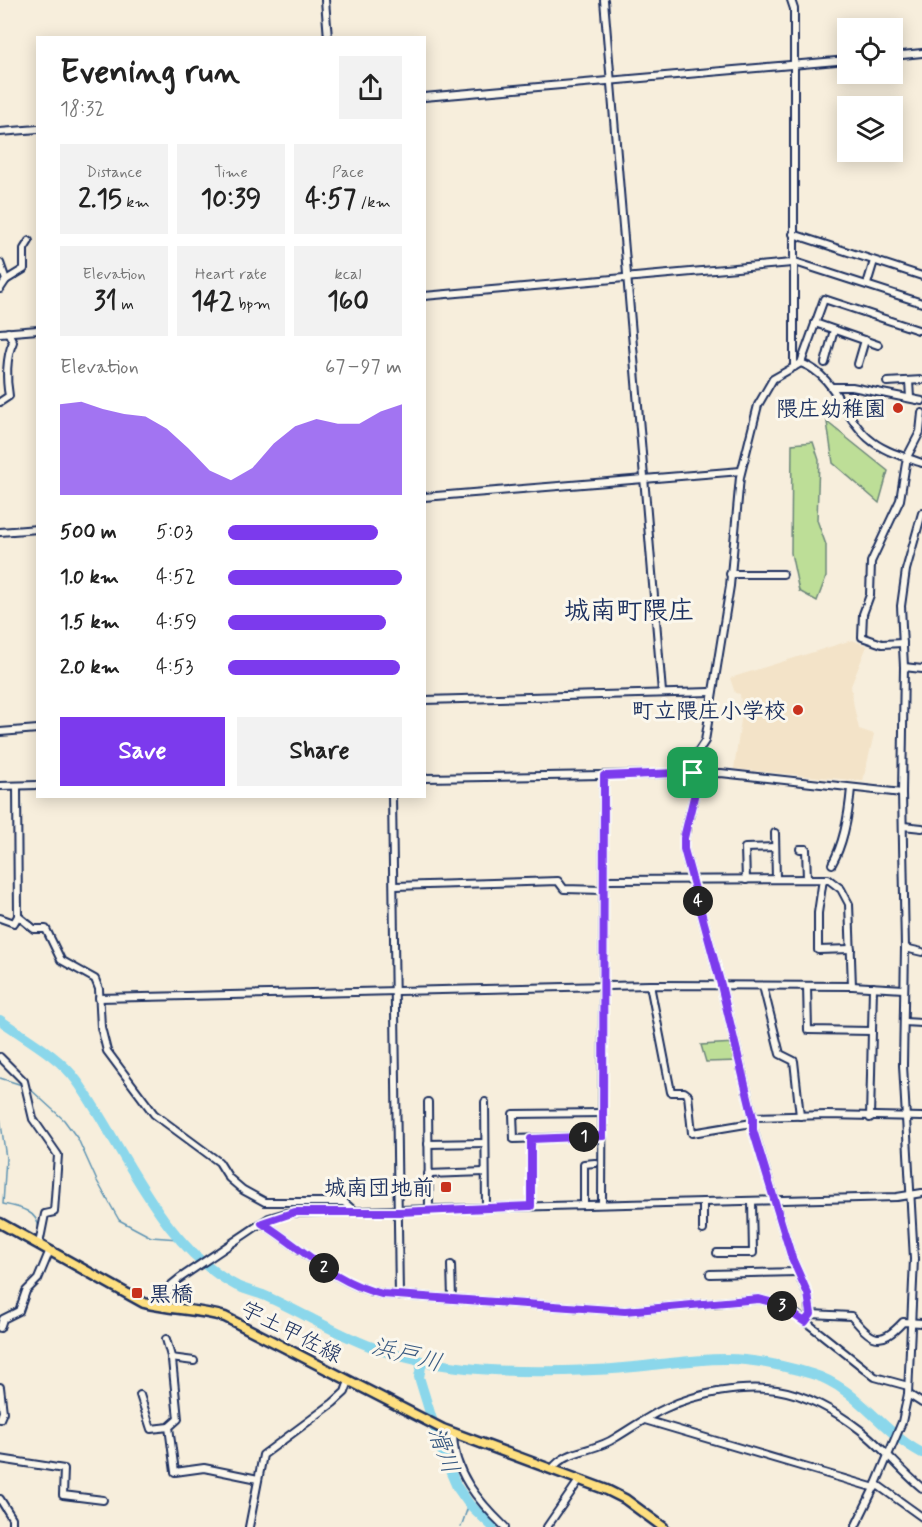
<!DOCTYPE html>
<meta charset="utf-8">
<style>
body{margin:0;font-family:Mynerve,"Klee One",sans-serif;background:#f2f2f2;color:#222;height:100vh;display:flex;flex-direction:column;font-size:22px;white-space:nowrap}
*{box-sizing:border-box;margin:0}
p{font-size:20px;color:#767676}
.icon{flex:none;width:33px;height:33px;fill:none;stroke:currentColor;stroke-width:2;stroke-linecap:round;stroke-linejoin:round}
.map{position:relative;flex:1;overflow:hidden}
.sheet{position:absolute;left:36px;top:36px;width:390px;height:762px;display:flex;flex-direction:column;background:#fff;border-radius:0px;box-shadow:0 3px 15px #0003}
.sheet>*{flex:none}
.tools{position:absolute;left:837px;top:18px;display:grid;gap:12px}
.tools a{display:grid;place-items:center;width:66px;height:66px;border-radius:0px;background:#fff;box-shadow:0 3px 15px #0003;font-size:30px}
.pin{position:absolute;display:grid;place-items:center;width:51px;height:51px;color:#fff;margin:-26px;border-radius:12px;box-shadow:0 3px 9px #0006}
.km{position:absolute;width:30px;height:30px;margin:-15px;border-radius:50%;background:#222;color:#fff;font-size:16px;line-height:30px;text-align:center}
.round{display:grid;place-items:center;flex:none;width:63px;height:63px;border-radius:0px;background:#f2f2f2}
.headline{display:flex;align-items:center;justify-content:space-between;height:102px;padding:0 24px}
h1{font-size:33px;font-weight:800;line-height:45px}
.metrics{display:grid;grid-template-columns:repeat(3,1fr);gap:9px;height:102px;padding:6px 24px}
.metrics div{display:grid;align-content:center;border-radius:0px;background:#f2f2f2;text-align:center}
.metrics b{font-size:26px;font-weight:800}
.metrics small{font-size:16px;font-weight:400}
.metrics p{font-size:16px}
.chart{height:168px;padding:12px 24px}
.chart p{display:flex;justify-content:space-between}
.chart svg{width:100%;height:108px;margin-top:6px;fill:#7c3aed;opacity:.7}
.action{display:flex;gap:12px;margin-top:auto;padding:12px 24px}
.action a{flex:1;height:69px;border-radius:0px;background:#7c3aed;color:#fff;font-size:24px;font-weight:800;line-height:69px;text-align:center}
.action a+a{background:#f2f2f2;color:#222}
ul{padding:0 24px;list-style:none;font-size:20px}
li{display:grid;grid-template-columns:96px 72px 1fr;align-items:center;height:45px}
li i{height:15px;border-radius:8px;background:#7c3aed}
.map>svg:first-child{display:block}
</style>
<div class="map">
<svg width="922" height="1527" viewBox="0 0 922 1527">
<rect width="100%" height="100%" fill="#f7eedc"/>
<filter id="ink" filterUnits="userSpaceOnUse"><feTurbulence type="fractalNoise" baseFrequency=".0167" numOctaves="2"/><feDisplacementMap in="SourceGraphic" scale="12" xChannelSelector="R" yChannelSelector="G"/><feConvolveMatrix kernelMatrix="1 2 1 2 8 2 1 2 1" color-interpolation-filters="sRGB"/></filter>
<g filter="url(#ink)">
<polygon fill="#f3e3c8" points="852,640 867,646 851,686 854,707 859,729 874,734 863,781 734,769 742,713 740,694 735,693 730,678"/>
<g fill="#bdde97" stroke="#6c867a" stroke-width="1.5">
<polygon points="827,422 888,471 879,503 833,463"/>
<polygon points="813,442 819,460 817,520 826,545 826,577 817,601 799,591 791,553 792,444"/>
<polygon points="735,1043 739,1061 706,1062 701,1045"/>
</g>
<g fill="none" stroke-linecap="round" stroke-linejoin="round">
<g stroke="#5e94b3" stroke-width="1.5">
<polyline points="0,1078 22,1085"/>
<polyline points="29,1088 64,1120 78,1139 97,1181 119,1220 151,1237 179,1239"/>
<path d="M0 1117 6 1158 3 1204C19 1207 39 1211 39 1230"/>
<polyline points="34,1279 41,1264"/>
<polyline points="21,1297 27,1286"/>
<polyline points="0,1316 18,1307"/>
<polyline points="0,1506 9,1520"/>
<polyline points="461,1527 469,1504"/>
</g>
<g stroke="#8bd7eb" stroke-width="10">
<path d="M0 1020C25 1038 59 1056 77 1081 125 1148 161 1247 237 1286 246 1290 255 1292 263 1295 300 1311 334 1333 372 1347 442 1373 521 1373 594 1370 638 1369 682 1359 726 1359 754 1359 785 1366 812 1374 857 1387 881 1432 922 1453"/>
<polyline points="422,1362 419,1377 442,1452 457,1487 469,1504 493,1527"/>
</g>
<defs>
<g id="minor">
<polyline points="325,0 328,38"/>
<polyline points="604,0 662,692"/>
<polyline points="791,0 794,9 794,367"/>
<polyline points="892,56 922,53"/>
<polyline points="424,97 848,60"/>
<polyline points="0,132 38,129"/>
<polyline points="793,234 922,276"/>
<polyline points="792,261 922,303"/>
<polyline points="0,263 6,280 0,289"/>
<polyline points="6,280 24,269 24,249 29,241"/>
<polyline points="867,284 874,261"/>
<polyline points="424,296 792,263"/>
<polyline points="815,323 878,345"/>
<polyline points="0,333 38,330"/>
<polyline points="801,363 824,299 918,330"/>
<polyline points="825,363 834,330"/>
<polyline points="858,364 865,340"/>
<polyline points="909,381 910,398"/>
<polyline points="887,382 922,380"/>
<polyline points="832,387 852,387 922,401"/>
<path d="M0 402 9 396C6 380 6 357 13 342L8 332"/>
<polyline points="424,497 741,471"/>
<polyline points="0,532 38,529"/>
<polyline points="730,574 783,574"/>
<polyline points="903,643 882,644 862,637 863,614 870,595 871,562 900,500 907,457 920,432 922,413"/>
<polyline points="904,667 922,669"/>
<polyline points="424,700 711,692"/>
<polyline points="0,732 38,729"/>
<polyline points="700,772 684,838 684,849 721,985 753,1117 753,1129 792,1258 808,1295 811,1314 805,1322"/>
<path d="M693 773 691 762 705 741 730 586 740 477 758 405 773 379 801 363C836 376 842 415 868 438 884 452 903 456 922 463"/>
<polyline points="424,778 721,773 902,793"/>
<polyline points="0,786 38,785"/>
<polyline points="17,786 18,916 34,929 46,929 61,960 95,979 99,989 101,1027 107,1051 154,1114 219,1162 229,1178 243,1190 265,1202 344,1202 354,1211"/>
<polyline points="392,796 399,1296"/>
<polyline points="903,826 922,828"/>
<polyline points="775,833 776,879"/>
<polyline points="800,849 806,849 807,879"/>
<path d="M832 864C844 843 849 812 851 788"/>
<polyline points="823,879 818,913 818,950 851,949"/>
<polyline points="605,880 828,879 841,889 849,904 852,986"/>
<polyline points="746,880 745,848 775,847"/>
<polyline points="395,886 558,881 564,889 604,890"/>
<polyline points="0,918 14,923 18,916"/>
<polyline points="905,948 922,952"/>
<polyline points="650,985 671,1092 684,1092 688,1095 692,1133 752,1123"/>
<polyline points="763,986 780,1054 794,1061 800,1116"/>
<polyline points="807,986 808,1030 872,1031"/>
<polyline points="99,998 650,985 852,986 904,989"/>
<polyline points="904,1022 922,1023"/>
<polyline points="0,1057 24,1081 33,1119 58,1155 54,1212 45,1214 39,1244"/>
<polyline points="428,1102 429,1210"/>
<polyline points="485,1102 486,1208"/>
<polyline points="753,1117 827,1115 922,1117"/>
<polyline points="870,1118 873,987"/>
<polyline points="603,1136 514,1139 513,1114 603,1113"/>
<polyline points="428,1144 485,1143"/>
<polyline points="428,1174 485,1172"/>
<polyline points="703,1202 703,1230"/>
<polyline points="584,1204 584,1164 595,1163"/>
<polyline points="602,1204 604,776"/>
<polyline points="531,1206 531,1139"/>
<path d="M262 1223C304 1249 332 1283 382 1294L625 1311 759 1299 778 1304 796 1314 875 1377 908 1386"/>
<polyline points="717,1253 753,1253 752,1201"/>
<polyline points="451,1265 452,1298"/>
<polyline points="710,1274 797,1272"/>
<polyline points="164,1308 170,1286 180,1278 269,1218 286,1213 897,1197 922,1193"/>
<path d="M811 1314 851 1316C872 1340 879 1348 903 1322L922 1323"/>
<polyline points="0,1328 3,1319 19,1311 26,1291 38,1279 50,1250"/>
<polyline points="166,1339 172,1360 178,1419 169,1427 175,1472 204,1468 258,1479"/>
<polyline points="171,1358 194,1361"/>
<polyline points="0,1387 3,1412 0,1419"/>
<polyline points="908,1394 922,1403"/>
<polyline points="140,1395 151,1429 169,1427"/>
<polyline points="645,1420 875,1488"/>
<path d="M453 1433C453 1472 478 1501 505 1527"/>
<polyline points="0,1459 64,1469 63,1495 103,1500"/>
<path d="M552 1469C566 1449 595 1452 615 1438 632 1428 648 1416 666 1408 697 1393 743 1385 777 1390 805 1394 837 1412 859 1429 882 1446 900 1470 922 1488"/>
<polyline points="876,1484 922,1517"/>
<polyline points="0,1499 12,1518 12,1527"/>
<polyline points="249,1527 263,1455 333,1403 345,1392 349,1381"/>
<polyline points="547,1527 580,1479"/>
<polyline points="855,1527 876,1484 902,1422 908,1394 914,1259 903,1065 905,948 902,793 904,667 901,606 906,570 922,513"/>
</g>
<path id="major" d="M0 1223 144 1303C171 1310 198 1309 225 1317L443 1429 607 1490 625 1499 663 1527"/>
</defs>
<use href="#minor" stroke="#1b2f5e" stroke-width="10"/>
<use href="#major" stroke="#1b2f5e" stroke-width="13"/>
<use href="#minor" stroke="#fbf7ec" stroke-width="6"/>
<use href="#major" stroke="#fedf80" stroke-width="8"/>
</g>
</g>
<g fill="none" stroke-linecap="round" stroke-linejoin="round" filter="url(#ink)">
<defs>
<path id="route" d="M700 772 684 838V849L721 985 753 1118V1130L792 1258 808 1294 811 1314 805 1322 778 1304 759 1299 625 1311 382 1294C332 1282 304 1249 262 1223L295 1212H399L531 1206V1139L603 1136 604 776Z"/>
</defs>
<use href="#route" stroke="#fff" stroke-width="12"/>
<use href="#route" stroke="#7c3aed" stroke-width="8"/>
</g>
<g fill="#c8321e" stroke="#fbf7ec" stroke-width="2">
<circle cx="898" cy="408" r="6"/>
<circle cx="798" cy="710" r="6"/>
<rect x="440" y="1181" width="12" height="12" rx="3"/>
<rect x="131" y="1287" width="12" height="12" rx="3"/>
</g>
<g text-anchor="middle" stroke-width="6" stroke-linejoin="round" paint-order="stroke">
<g font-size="22" font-weight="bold" fill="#1b2f5e" stroke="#fbf7ec" text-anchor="end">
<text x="886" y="416">隈庄幼稚園</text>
<text x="786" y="718">町立隈庄小学校</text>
<text x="434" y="1195">城南団地前</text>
<text x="149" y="1301" text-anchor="start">黒橋</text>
</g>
<g font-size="22" fill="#1b2f5e" stroke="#fbf7ec">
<text transform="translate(292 1331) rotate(27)" y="8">宇土甲佐線</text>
</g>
<g font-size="24" font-style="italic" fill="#375981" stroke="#fbf7ec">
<text transform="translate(407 1354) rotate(15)" y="8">浜戸川</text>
<text transform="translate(444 1450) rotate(70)" y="8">滑川</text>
</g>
<g font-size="26" font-weight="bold" fill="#1b2f5e" stroke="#fbf7ec">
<text x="629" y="619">城南町隈庄</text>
</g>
</g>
</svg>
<div class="tools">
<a><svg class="icon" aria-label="locate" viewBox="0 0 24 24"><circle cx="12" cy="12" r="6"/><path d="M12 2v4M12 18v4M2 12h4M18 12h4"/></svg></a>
<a><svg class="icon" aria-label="layers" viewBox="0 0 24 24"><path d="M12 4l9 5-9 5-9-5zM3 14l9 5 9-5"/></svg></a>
</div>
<div class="pin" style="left:693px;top:773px;background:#1e9e55"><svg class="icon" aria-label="arrive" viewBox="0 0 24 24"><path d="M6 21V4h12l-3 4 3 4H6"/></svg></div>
<b class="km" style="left:584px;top:1137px">1</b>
<b class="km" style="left:324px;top:1268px">2</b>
<b class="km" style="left:782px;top:1306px">3</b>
<b class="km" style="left:698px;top:901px">4</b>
<section class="sheet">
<div class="headline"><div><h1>Evening run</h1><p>18:32</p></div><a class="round"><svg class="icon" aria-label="share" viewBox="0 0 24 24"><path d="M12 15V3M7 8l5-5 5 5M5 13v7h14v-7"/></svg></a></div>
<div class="metrics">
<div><p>Distance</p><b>2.15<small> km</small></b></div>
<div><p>Time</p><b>10:39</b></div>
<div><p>Pace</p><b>4:57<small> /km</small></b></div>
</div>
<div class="metrics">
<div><p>Elevation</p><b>31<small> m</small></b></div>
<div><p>Heart rate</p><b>142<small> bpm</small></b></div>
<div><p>kcal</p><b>160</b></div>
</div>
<div class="chart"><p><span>Elevation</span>67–97 m</p>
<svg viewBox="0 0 160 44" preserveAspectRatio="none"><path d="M0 44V7L10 6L20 9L30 11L40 12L50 17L60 25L70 34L80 38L90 33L100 23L110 16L120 13L130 15L140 15L150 10L160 7V44z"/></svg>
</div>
<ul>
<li><b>500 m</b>5:03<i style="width:86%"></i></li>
<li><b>1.0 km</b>4:52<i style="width:100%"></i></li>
<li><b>1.5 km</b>4:59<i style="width:91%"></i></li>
<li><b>2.0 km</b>4:53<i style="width:99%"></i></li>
</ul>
<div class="action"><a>Save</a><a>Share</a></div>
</section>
</div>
